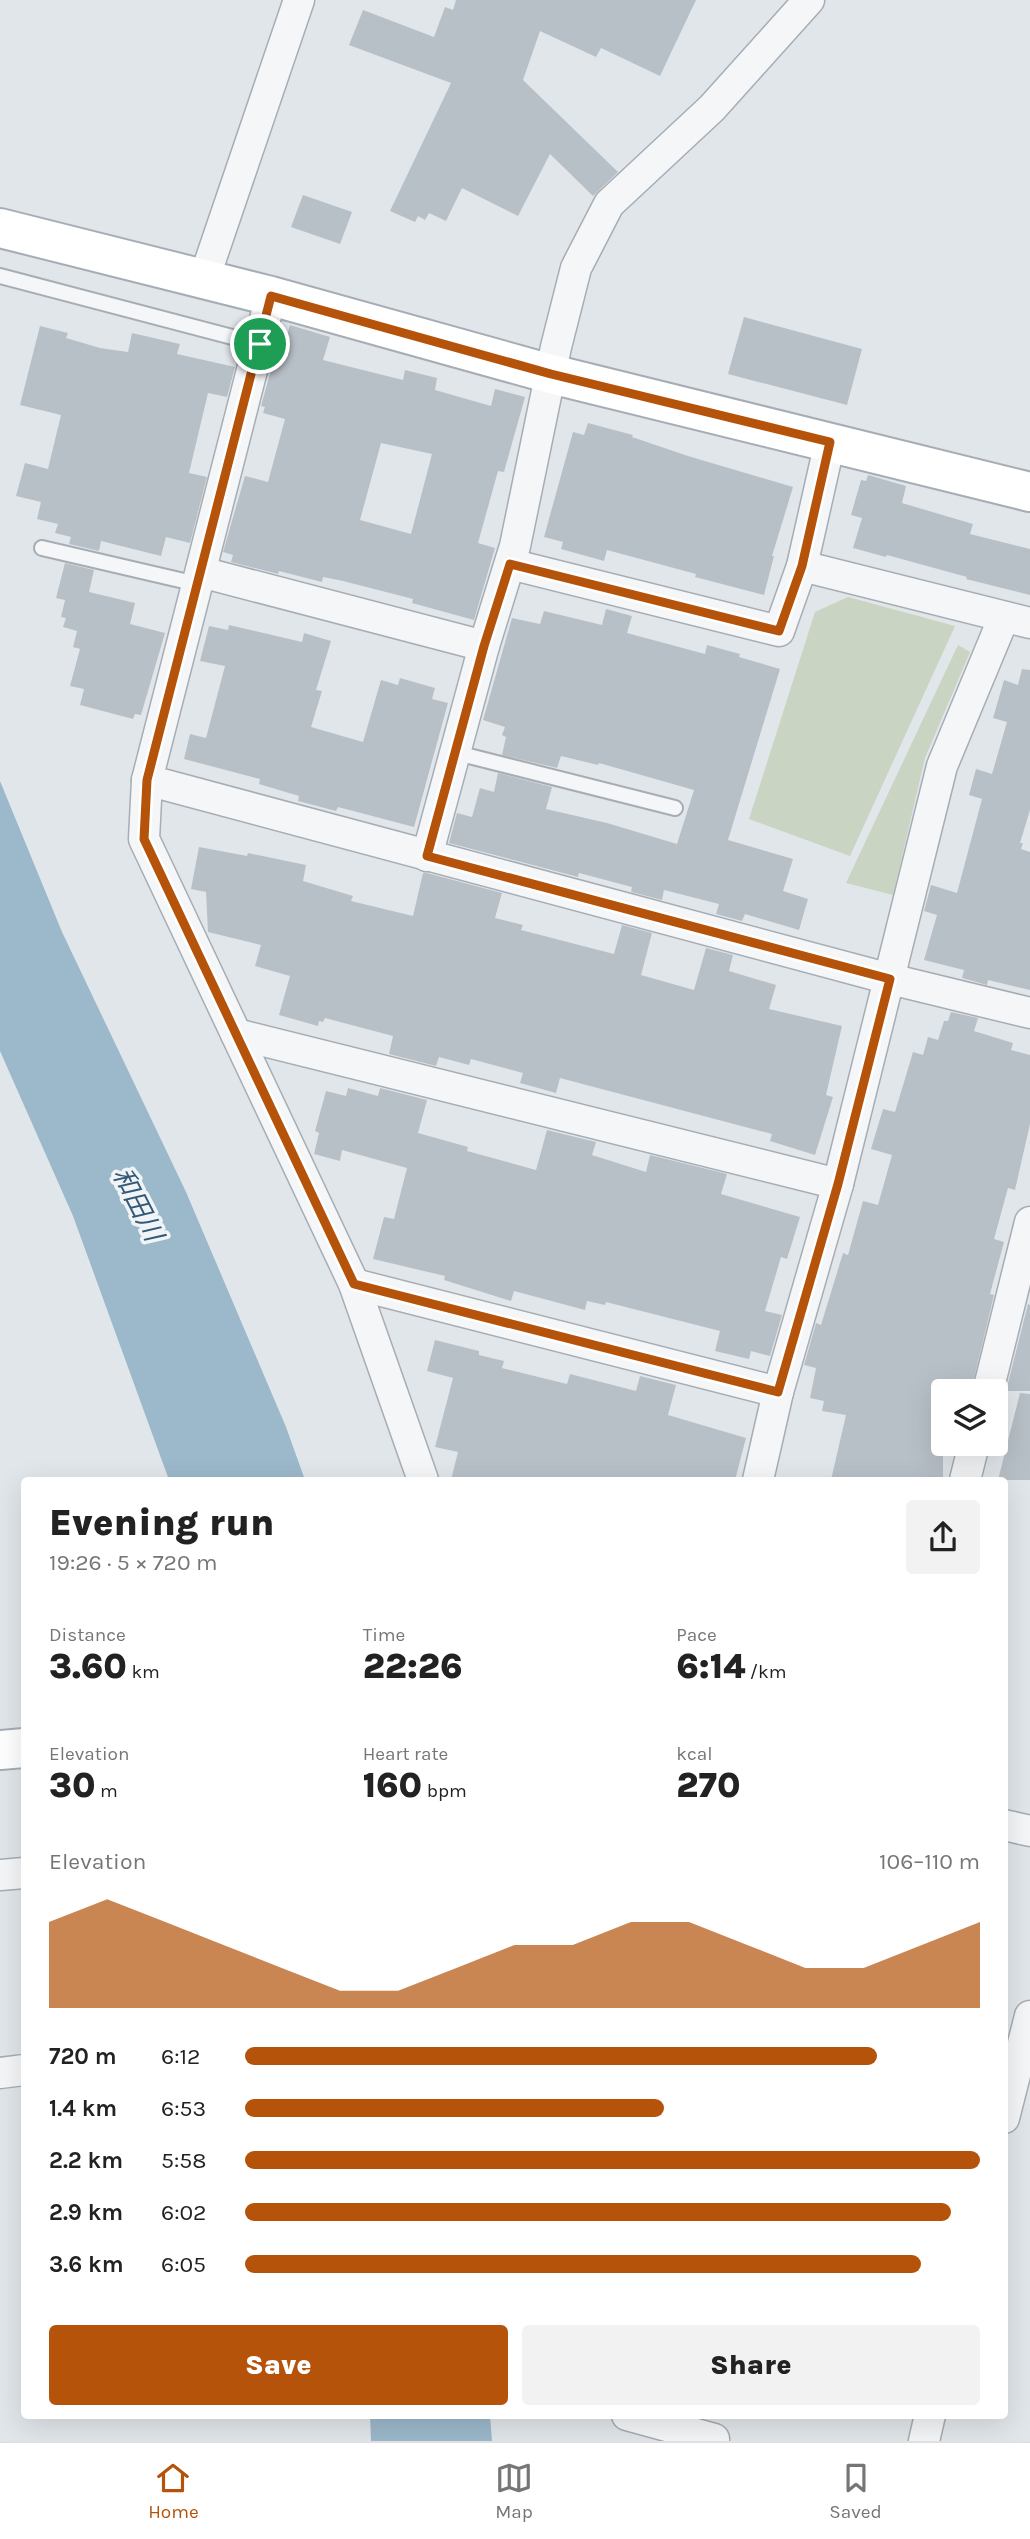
<!DOCTYPE html>
<meta charset="utf-8">
<style>
body{margin:0;font-family:Karla,"Noto Sans JP",sans-serif;background:#f2f2f2;color:#222;height:100vh;display:flex;flex-direction:column;font-size:26px;white-space:nowrap}
*{box-sizing:border-box;margin:0}
p{font-size:23px;color:#767676}
.icon{flex:none;width:38px;height:38px;fill:none;stroke:currentColor;stroke-width:2;stroke-linecap:round;stroke-linejoin:round}
.map{position:relative;flex:1;overflow:hidden}
.side{position:absolute;left:21px;top:1477px;width:987px;height:942px;display:flex;flex-direction:column;background:#fff;border-radius:7px;box-shadow:0 7px 28px #0002}
.side>*{flex:none}
.buttons{position:absolute;left:931px;top:1379px;display:grid;gap:14px}
.buttons a{display:grid;place-items:center;width:77px;height:77px;border-radius:7px;background:#fff;box-shadow:0 7px 28px #0002;font-size:35px}
.pin{position:absolute;display:grid;place-items:center;width:60px;height:60px;color:#fff;margin:-30px;border:4px solid #fff;border-radius:50%;box-shadow:0 2px 7px #0007}
.round{display:grid;place-items:center;flex:none;width:74px;height:74px;border-radius:7px;background:#f2f2f2}
.headline{display:flex;align-items:center;justify-content:space-between;height:119px;padding:0 28px}
h1{font-size:38px;font-weight:800;line-height:52px}
.metrics{display:grid;grid-template-columns:repeat(3,1fr);gap:10px;height:119px;padding:7px 28px}
.metrics div{display:grid;align-content:center}
.metrics b{font-size:35px;font-weight:800}
.metrics small{font-size:19px;font-weight:400}
.metrics p{font-size:19px}
.chart{height:196px;padding:14px 28px}
.chart p{display:flex;justify-content:space-between}
.chart svg{width:100%;height:126px;margin-top:7px;fill:#b45309;opacity:.7}
.button{display:flex;gap:14px;margin-top:auto;padding:14px 28px}
.button a{flex:1;height:80px;border-radius:7px;background:#b45309;color:#fff;font-size:28px;font-weight:800;line-height:80px;text-align:center}
.button a+a{background:#f2f2f2;color:#222}
ul{padding:0 28px;list-style:none;font-size:23px}
li{display:grid;grid-template-columns:112px 84px 1fr;align-items:center;height:52px}
li i{height:18px;border-radius:9px;background:#b45309}
.tabs{display:flex;justify-content:space-around;align-items:center;height:98px;border-top:2px solid #e0e0e0;background:#fff;font-size:19px;color:#767676}
.tabs a{display:grid;justify-items:center;gap:4px}
.tabs .on{color:#b45309}
.map>svg:first-child{display:block}
</style>
<div class="map">
<svg width="1030" height="2441" viewBox="0 0 1030 2441">
<rect width="100%" height="100%" fill="#e1e6ea"/>
<g fill="#c9d4c2">
<polygon points="848,597 955,626 850,856 749,819 815,612"/>
<polygon points="958,645 970,652 925,758 893,895 846,883"/>
</g>
<g fill="#9cb8cb">
<polygon points="0,781 62,932 186,1192 286,1427 305,1480 169,1480 73,1216 0,1051"/>
<polygon points="370,2415 490,2415 492,2441 371,2441"/>
</g>
<g fill="#b8c0c7" fill-rule="evenodd">
<polygon points="456,0 696,0 660,76 601,48 596,57 540,31 523,80 618,172 593,196 550,154 518,216 462,188 446,221 429,213 425,220 418,216 415,222 390,211 451,83 349,45 363,10 434,37 445,7 453,10"/>
<polygon points="303,195 352,212 340,244 291,227"/>
<polygon points="744,317 862,349 847,405 728,374"/>
<path d="M290 325 330 337 323 360 403 380 405 370 437 378 435 390 491 406 495 389 525 397 504 472 498 471 478 543 495 548 474 620 412 603 413 599 343 581 323 577 322 582 279 571 278 574 231 562 233 555 223 552 245 476 268 482 285 419 263 413 265 407 261 406 282 330 288 332ZM381 443 432 454 411 534 360 520Z"/>
<polygon points="40,326 68,333 66,338 100,348 128,352 132,333 180,344 177,354 235,367 227,397 208,393 189,473 207,477 190,543 166,537 161,556 101,541 99,551 69,544 71,537 55,533 58,524 37,519 41,502 16,496 25,463 48,469 61,415 20,405"/>
<polygon points="588,423 633,435 632,437 688,456 793,487 772,556 774,556 764,595 695,577 696,574 607,550 604,561 561,549 563,542 544,537 573,432 584,435"/>
<polygon points="868,475 906,486 902,503 973,524 970,534 1030,549 1030,595 966,579 967,577 887,555 886,557 853,548 862,518 851,515 861,480 866,481"/>
<polygon points="65,563 94,570 89,592 135,603 130,624 165,633 141,715 135,714 133,719 80,705 84,689 70,686 80,649 73,647 77,631 63,627 66,618 61,617 65,600 56,598"/>
<polygon points="606,609 632,616 627,633 705,654 707,645 740,654 739,657 780,669 728,840 793,859 783,891 808,899 799,930 745,914 742,921 716,914 719,904 664,890 662,900 631,892 632,887 579,873 578,877 449,843 457,813 472,817 480,788 494,792 498,773 552,787 546,809 607,823 677,844 694,790 599,763 598,765 561,756 557,768 502,755 506,737 502,735 505,727 483,720 512,618 540,624 544,611 602,625"/>
<polygon points="229,625 302,642 304,633 331,641 316,690 322,691 311,727 363,742 381,680 398,685 400,678 435,688 432,699 448,703 414,827 338,807 336,811 298,801 299,796 259,784 260,779 184,759 190,734 206,738 225,666 200,661 209,626 228,630"/>
<polygon points="1022,669 1030,670 1030,810 1020,843 1023,843 1021,849 1030,852 1030,990 988,980 987,985 962,978 964,970 924,960 937,915 924,911 931,885 957,893 982,799 969,795 976,769 992,774 1007,722 993,718 1004,680 1018,685"/>
<polygon points="199,847 247,856 248,853 306,865 303,881 353,896 351,901 413,916 423,873 427,873 502,893 495,918 523,925 521,930 614,954 622,925 652,933 641,975 694,990 706,948 733,955 729,971 776,985 769,1009 842,1026 826,1095 833,1097 815,1155 770,1141 772,1134 560,1078 556,1093 520,1083 523,1073 471,1059 469,1065 439,1057 436,1066 389,1054 393,1036 325,1018 323,1022 319,1021 318,1026 279,1015 290,976 255,966 261,945 208,932 206,892 191,889"/>
<polygon points="951,1012 978,1018 974,1031 1013,1043 1011,1050 1030,1055 1030,1124 1015,1190 1008,1188 994,1239 1004,1242 990,1294 994,1295 971,1391 943,1391 943,1480 831,1480 846,1415 822,1411 824,1401 810,1398 816,1368 804,1365 816,1323 821,1325 843,1253 848,1255 863,1201 878,1205 892,1155 871,1149 883,1109 895,1112 913,1052 923,1055 928,1037 938,1040 944,1021 948,1021"/>
<polygon points="348,1088 378,1096 380,1088 427,1100 418,1133 468,1147 467,1151 536,1170 547,1130 596,1142 592,1155 646,1172 650,1155 727,1174 721,1194 800,1217 787,1259 781,1257 765,1311 782,1315 770,1356 751,1351 749,1359 715,1351 720,1331 606,1302 605,1305 587,1301 585,1310 514,1291 511,1301 444,1280 445,1276 373,1259 384,1217 394,1219 407,1168 342,1150 340,1161 314,1154 319,1133 315,1131 326,1091 346,1096"/>
<polygon points="1028,1304 1030,1305 1030,1391 1006,1391"/>
<polygon points="435,1340 479,1351 479,1355 504,1361 502,1368 567,1384 570,1374 636,1391 640,1376 676,1385 668,1415 746,1438 735,1480 451,1480 458,1452 435,1447 453,1378 427,1371"/>
<polygon points="1020,1393 1030,1394 1030,1480 998,1480"/>
</g>
<g fill="none" stroke-linecap="round" stroke-linejoin="round">
<defs>
<g id="lane">
<polyline points="0,276 259,344"/>
<polyline points="42,548 197,584"/>
<polyline points="457,753 675,808"/>
</g>
<g id="street">
<polyline points="204,279 299,0"/>
<polyline points="271,296 147,780 144,839 354,1284 423,1480"/>
<polyline points="830,442 802,566 1030,623"/>
<polyline points="510,564 779,631 802,566"/>
<polyline points="201,572 484,646"/>
<polyline points="147,780 890,979 1030,1013"/>
<polyline points="427,856 484,646 515,546 556,347 576,268 609,204 712,108 809,0"/>
<polyline points="236,1034 838,1184"/>
<polyline points="354,1284 778,1392"/>
<polyline points="988,1391 1030,1222"/>
<polyline points="758,1480 778,1392 838,1184 942,766 1004,617"/>
<polyline points="965,1480 974,1444"/>
<polyline points="1004,1825 1030,1831"/>
<polyline points="0,1875 24,1873"/>
<polyline points="0,2073 24,2070"/>
<polyline points="1004,2118 1030,2016"/>
<polyline points="627,2415 714,2439"/>
<polyline points="924,2441 930,2415"/>
</g>
<g id="secondary">
<polyline points="0,228 271,296 551,374 1030,492"/>
<polyline points="0,1750 24,1748"/>
</g>
</defs>
<use href="#lane" stroke="#a6adb4" stroke-width="18"/>
<use href="#street" stroke="#a6adb4" stroke-width="33"/>
<use href="#secondary" stroke="#a6adb4" stroke-width="42"/>
<use href="#lane" stroke="#f4f6f8" stroke-width="14"/>
<use href="#street" stroke="#f4f6f8" stroke-width="30"/>
<use href="#secondary" stroke="#fff" stroke-width="38"/>
</g>
<g fill="none" stroke-linecap="round" stroke-linejoin="round">
<defs>
<polygon id="route" points="271,296 551,374 830,442 802,566 779,631 510,564 484,646 427,856 890,979 838,1184 778,1392 354,1284 144,839 147,780"/>
</defs>
<use href="#route" stroke="#fff" stroke-width="14"/>
<use href="#route" stroke="#b45309" stroke-width="9"/>
</g>
<g text-anchor="middle" stroke-width="7" stroke-linejoin="round" paint-order="stroke">
<g font-size="26" font-style="italic" fill="#325977" stroke="#f1f4f7">
<text transform="translate(138 1204) rotate(63)" y="9">和田川</text>
</g>
</g>
</svg>
<div class="buttons">
<a><svg class="icon" aria-label="layers" viewBox="0 0 24 24"><path d="M12 4l9 5-9 5-9-5zM3 14l9 5 9-5"/></svg></a>
</div>
<div class="pin" style="left:260px;top:344px;background:#1e9e55"><svg class="icon" aria-label="arrive" viewBox="0 0 24 24"><path d="M6 21V4h12l-3 4 3 4H6"/></svg></div>
<section class="side">
<div class="headline"><div><h1>Evening run</h1><p>19:26 · 5 × 720 m</p></div><a class="round"><svg class="icon" aria-label="share" viewBox="0 0 24 24"><path d="M12 15V3M7 8l5-5 5 5M5 13v7h14v-7"/></svg></a></div>
<div class="metrics">
<div><p>Distance</p><b>3.60<small> km</small></b></div>
<div><p>Time</p><b>22:26</b></div>
<div><p>Pace</p><b>6:14<small> /km</small></b></div>
</div>
<div class="metrics">
<div><p>Elevation</p><b>30<small> m</small></b></div>
<div><p>Heart rate</p><b>160<small> bpm</small></b></div>
<div><p>kcal</p><b>270</b></div>
</div>
<div class="chart"><p><span>Elevation</span>106–110 m</p>
<svg viewBox="0 0 160 44" preserveAspectRatio="none"><path d="M0 44V14L10 6L20 14L30 22L40 30L50 38L60 38L70 30L80 22L90 22L100 14L110 14L120 22L130 30L140 30L150 22L160 14V44z"/></svg>
</div>
<ul>
<li><b>720 m</b>6:12<i style="width:86%"></i></li>
<li><b>1.4 km</b>6:53<i style="width:57%"></i></li>
<li><b>2.2 km</b>5:58<i style="width:100%"></i></li>
<li><b>2.9 km</b>6:02<i style="width:96%"></i></li>
<li><b>3.6 km</b>6:05<i style="width:92%"></i></li>
</ul>
<div class="button"><a>Save</a><a>Share</a></div>
</section>
</div>
<nav class="tabs">
<a class="on"><svg class="icon" aria-label="home" viewBox="0 0 24 24"><path d="M3 11l9-7 9 7M6 9v11h12V9"/></svg>Home</a>
<a><svg class="icon" aria-label="map" viewBox="0 0 24 24"><path d="M3 6l6-2 6 2 6-2v14l-6 2-6-2-6 2zM9 4v14M15 6v14"/></svg>Map</a>
<a><svg class="icon" aria-label="saved" viewBox="0 0 24 24"><path d="M7 4h10v16l-5-4-5 4z"/></svg>Saved</a>
</nav>
